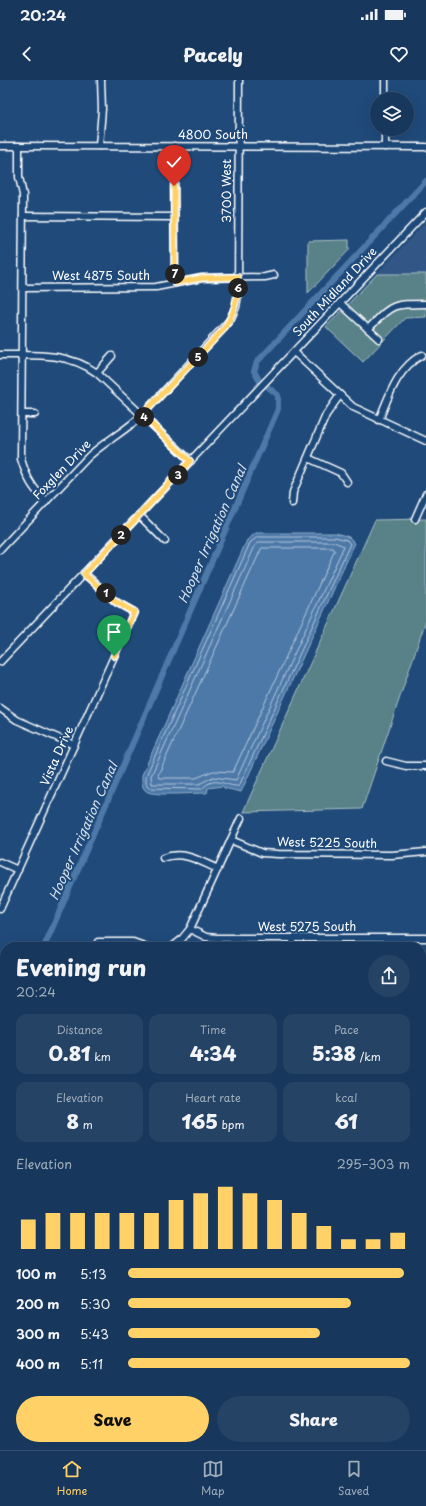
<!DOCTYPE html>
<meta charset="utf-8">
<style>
body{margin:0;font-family:"Playpen Sans",sans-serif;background:#244365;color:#f1f3f6;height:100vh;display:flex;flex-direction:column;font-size:15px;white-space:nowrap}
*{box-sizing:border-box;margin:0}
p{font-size:13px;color:#9eacbb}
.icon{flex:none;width:22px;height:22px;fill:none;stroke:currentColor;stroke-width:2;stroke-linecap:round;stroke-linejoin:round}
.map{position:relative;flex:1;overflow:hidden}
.details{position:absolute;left:0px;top:862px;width:426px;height:508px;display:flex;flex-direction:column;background:#17385c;border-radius:16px 16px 0 0;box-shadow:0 4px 16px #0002,0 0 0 1px #365272}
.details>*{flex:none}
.controls{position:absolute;left:370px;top:12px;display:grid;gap:8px}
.controls a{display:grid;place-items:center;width:44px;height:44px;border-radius:50%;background:#17385c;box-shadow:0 4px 16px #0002,0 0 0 1px #365272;font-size:20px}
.pin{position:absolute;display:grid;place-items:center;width:34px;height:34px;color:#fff;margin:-41px -17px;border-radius:50% 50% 50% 0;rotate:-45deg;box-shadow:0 0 4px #0007}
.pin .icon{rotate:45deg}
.km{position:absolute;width:20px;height:20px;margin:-10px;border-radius:50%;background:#222;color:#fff;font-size:11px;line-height:20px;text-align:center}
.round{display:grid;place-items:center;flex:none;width:42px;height:42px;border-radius:21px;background:#244365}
.head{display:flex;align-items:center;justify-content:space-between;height:68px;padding:0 16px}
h1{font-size:22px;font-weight:800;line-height:30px}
.figures{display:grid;grid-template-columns:repeat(3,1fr);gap:6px;height:68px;padding:4px 16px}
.figures div{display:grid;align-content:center;border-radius:10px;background:#244365;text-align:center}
.figures b{font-size:20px;font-weight:800}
.figures small{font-size:11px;font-weight:400}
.figures p{font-size:11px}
.chart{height:112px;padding:8px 16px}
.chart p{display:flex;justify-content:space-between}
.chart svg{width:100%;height:72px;margin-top:4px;stroke:#ffd166;stroke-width:6}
.button{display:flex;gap:8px;margin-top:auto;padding:8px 16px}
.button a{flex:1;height:46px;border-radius:24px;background:#ffd166;color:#111;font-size:16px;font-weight:800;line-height:46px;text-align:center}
.button a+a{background:#244365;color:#f1f3f6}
ul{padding:0 16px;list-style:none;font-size:13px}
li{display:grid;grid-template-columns:64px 48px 1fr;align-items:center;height:30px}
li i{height:10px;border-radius:5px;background:#ffd166}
.status{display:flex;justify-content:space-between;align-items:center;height:28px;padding:0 20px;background:#17385c;direction:ltr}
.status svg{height:11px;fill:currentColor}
header{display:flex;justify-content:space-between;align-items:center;height:52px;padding:0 16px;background:#17385c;font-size:18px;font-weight:800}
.tab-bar{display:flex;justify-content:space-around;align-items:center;height:56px;border-top:1px solid #365272;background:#17385c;font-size:11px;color:#9eacbb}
.tab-bar a{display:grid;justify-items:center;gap:2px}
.tab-bar .on{color:#ffd166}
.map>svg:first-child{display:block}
</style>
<div class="status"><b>20:24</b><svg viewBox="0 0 49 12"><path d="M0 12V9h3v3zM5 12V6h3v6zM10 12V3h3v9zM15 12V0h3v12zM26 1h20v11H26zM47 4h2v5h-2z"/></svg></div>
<header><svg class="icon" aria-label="back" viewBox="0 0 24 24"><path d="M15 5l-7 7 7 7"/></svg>Pacely<svg class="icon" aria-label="heart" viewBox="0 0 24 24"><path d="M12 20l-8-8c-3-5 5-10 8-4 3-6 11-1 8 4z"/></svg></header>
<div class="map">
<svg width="426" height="1370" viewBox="0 0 426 1370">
<rect width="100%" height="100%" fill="#1f4a7a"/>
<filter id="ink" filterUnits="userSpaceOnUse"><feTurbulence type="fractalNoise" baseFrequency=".025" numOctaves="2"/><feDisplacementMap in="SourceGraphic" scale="8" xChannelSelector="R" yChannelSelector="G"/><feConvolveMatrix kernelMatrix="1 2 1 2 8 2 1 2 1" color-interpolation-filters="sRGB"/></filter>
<g filter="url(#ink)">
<g fill="#335686">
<polygon points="426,142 426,194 377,194"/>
<polygon points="421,1215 426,1216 426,1370 407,1370 395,1365 421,1365"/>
</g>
<g fill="#598188" stroke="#acc0c4">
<polygon points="349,160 349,170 308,213 308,161"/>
<polygon points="377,194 426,194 426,237 405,238 363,282 326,247"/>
<polygon points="426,439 426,540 362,729 243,732 375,440"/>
</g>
<path fill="#4d79a8" stroke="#94afcb" d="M256 453H336L349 457 355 463 241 712 224 708 223 706 208 708 207 713C196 713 156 716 148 712 141 709 142 701 142 695L247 460Z"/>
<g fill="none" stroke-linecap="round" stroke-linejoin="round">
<g stroke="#b8c9dc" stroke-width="1">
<path d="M258 457H335L347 460 350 464 239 706C225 707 215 694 202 709L150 708 146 704V696L250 463Z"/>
<polygon points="260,462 334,462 344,466 236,700 213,697 199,704 152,704 151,696 255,466"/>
<polygon points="262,468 333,468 335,470 233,692 213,691 196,698 159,698 158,696"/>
</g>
<g stroke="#4d79a8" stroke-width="6">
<polyline points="44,867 278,329 278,315 259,300 254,291 257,282 426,101"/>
<polyline points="0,1068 2,1065 5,1041"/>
</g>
<defs>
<g id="minor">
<polyline points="385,0 385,19"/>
<polyline points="385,49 385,67"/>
<polyline points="0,66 426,67"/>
<path d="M19 66V97L23 115 21 379C27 399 32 407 46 422"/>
<polyline points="99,66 102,29 101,0"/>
<polyline points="174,66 175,203"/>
<polyline points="23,136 174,137"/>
<polyline points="23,208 156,207 202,198 265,197 274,195"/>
<polyline points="340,223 379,259"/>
<path d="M368 249C393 224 390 224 426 224"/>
<polyline points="294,272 353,327 426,361"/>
<path d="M0 275C35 275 68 272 97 293L191 381"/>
<polyline points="97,293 112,276"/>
<polyline points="22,334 35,334"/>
<path d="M379 340C389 316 397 288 422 275"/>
<polyline points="308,378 341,393 347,402"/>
<polyline points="292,423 293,412 326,335 340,315"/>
<polyline points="139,435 165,461"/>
<polyline points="415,439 426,414"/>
<path d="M0 470 88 377C105 361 126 351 142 335L230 240 236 227 238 215 239 0"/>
<polyline points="0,582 426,132"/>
<polyline points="0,628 17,640 74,665"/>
<polyline points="386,681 406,686 426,686"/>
<polyline points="231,760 262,773 278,774 392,775 426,772"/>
<path d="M163 778C183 770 199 781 218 789"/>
<polyline points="0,782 18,790"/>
<polyline points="0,829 134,532 116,522 84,493"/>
<polyline points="190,849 206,857 217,858 426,858"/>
<polyline points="293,858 293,867"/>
<polyline points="98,862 133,862 147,867"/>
<polyline points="172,867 181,860 190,849 241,738"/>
<polyline points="421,970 426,971"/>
<polyline points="421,1211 426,1211"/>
<polyline points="0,1356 5,1357"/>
<polyline points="203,1370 203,1365"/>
</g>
<g id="major">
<polyline points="0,1208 5,1208"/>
<polyline points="375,1365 385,1370"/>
</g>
</defs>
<use href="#minor" stroke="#fff" stroke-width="9"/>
<use href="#major" stroke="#fff" stroke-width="11"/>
<use href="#minor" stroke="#1f4a7a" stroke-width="6"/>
<use href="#major" stroke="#1f4a7a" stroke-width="8"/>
</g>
</g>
<g fill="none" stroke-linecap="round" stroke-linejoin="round" filter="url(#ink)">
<defs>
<path id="route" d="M114 576 134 532 116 522 84 494 190 381 142 335 222 251C235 234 238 219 238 197L202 198 175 203 174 106"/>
</defs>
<use href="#route" stroke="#fff" stroke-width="8"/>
<use href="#route" stroke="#ffd166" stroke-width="5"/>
</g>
<g text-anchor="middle" stroke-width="4" stroke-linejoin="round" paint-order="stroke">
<g font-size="12" fill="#fff" stroke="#1f4a7a">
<text x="213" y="59">4800 South</text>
<text transform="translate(227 111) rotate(-90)" y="4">3700 West</text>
<text x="101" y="200">West 4875 South</text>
<text transform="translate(335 212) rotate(-47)" y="4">South Midland Drive</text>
<text transform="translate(62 390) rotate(-46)" y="4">Foxglen Drive</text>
<text transform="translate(57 676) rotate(-66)" y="4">Vista Drive</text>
<text transform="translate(327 763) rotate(1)" y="4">West 5225 South</text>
<text x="307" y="851">West 5275 South</text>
</g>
<g font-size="13" font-style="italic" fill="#d2dee9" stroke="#1f4a7a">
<text transform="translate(212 454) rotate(-66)" y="5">Hooper Irrigation Canal</text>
<text transform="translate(83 751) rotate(-66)" y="5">Hooper Irrigation Canal</text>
</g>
</g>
</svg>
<div class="controls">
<a><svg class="icon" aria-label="layers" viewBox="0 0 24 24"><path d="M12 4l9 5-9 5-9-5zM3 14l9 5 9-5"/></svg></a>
</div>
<div class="pin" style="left:114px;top:576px;background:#1e9e55"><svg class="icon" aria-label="arrive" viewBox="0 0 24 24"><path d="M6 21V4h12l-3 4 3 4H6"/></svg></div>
<div class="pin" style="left:174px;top:106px;background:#d93025"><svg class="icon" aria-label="check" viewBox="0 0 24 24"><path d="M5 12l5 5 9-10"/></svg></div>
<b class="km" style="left:106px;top:513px">1</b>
<b class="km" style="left:121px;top:455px">2</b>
<b class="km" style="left:178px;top:395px">3</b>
<b class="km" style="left:144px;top:337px">4</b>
<b class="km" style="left:198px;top:277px">5</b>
<b class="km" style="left:238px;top:208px">6</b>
<b class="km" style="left:175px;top:194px">7</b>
<section class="details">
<div class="head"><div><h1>Evening run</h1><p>20:24</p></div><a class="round"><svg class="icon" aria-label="share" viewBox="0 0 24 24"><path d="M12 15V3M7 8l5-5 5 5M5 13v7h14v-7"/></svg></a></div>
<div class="figures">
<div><p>Distance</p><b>0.81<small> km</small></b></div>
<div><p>Time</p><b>4:34</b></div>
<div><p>Pace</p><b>5:38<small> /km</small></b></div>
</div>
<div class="figures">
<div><p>Elevation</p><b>8<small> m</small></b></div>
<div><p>Heart rate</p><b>165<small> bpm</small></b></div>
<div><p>kcal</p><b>61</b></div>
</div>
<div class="chart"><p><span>Elevation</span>295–303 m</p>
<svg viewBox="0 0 160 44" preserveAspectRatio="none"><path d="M5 44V26M15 44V22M25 44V22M35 44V22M45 44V22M55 44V22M65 44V14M75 44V10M85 44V6M95 44V10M105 44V14M115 44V22M125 44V30M135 44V38M145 44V38M155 44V34"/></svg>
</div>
<ul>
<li><b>100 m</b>5:13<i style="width:98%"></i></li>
<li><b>200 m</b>5:30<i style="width:79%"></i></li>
<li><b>300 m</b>5:43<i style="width:68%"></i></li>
<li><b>400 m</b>5:11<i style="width:100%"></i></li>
</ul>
<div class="button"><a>Save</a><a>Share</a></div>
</section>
</div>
<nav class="tab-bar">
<a class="on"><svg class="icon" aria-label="home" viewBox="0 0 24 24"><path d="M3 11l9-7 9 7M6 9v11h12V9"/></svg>Home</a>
<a><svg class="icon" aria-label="map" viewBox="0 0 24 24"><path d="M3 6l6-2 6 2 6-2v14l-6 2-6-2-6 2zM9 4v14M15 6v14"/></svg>Map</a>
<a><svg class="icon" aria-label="saved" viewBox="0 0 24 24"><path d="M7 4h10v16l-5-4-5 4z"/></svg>Saved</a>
</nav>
